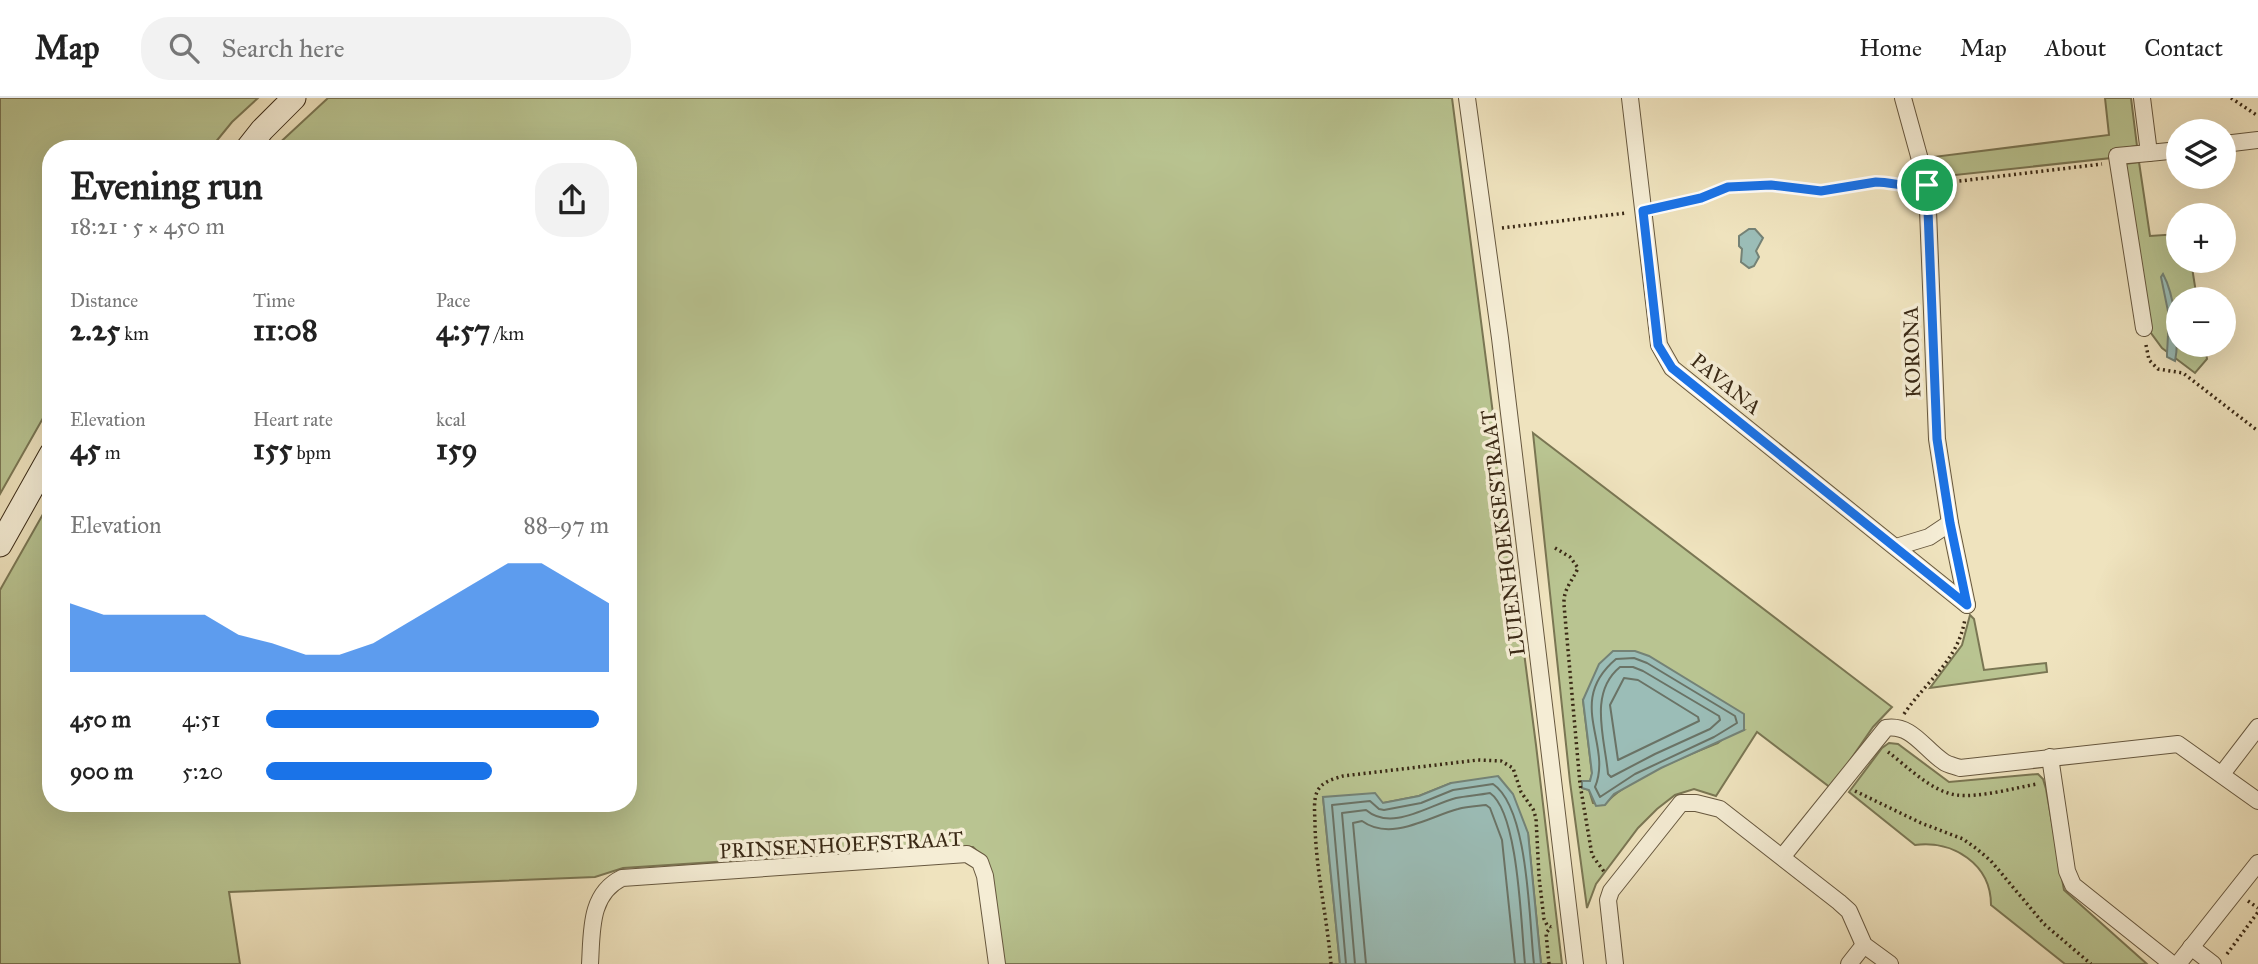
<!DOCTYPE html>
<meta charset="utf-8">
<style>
body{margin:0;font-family:"IM FELL Great Primer",serif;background:#f2f2f2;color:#222;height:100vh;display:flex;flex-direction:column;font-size:26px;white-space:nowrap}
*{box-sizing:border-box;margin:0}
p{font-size:23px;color:#767676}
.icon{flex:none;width:38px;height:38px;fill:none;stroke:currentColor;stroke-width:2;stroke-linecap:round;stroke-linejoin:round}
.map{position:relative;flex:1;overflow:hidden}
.panel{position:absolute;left:42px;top:42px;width:595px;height:672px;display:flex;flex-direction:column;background:#fff;border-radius:28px;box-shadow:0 7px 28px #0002}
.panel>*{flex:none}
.fabs{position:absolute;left:2166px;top:21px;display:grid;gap:14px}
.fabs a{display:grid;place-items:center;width:70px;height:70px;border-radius:50%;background:#fff;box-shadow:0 7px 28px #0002;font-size:35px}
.pin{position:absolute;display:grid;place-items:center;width:60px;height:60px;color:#fff;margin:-30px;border:4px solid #fff;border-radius:50%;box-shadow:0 2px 7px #0007}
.round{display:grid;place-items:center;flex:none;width:74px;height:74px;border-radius:28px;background:#f2f2f2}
.overview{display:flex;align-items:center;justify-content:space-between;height:119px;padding:0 28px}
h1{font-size:38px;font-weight:800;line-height:52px}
.stats{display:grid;grid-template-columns:repeat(3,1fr);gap:10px;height:119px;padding:7px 28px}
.stats div{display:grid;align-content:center}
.stats b{font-size:30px;font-weight:800}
.stats small{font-size:19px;font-weight:400}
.stats p{font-size:19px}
.chart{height:196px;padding:14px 28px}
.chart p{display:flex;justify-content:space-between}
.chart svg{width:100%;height:126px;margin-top:7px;fill:#1a73e8;opacity:.7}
ul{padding:0 28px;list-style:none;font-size:23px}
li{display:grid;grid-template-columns:112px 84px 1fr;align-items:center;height:52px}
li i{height:18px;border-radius:9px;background:#1a73e8}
header{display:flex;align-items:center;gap:42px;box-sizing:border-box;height:98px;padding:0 35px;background:#fff;border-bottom:2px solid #e0e0e0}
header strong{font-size:33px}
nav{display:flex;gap:38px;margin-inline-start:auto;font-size:24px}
.search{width:490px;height:63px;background:#f2f2f2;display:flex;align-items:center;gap:18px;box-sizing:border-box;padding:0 24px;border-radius:28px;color:#767676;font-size:26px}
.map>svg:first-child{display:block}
</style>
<header>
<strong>Map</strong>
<div class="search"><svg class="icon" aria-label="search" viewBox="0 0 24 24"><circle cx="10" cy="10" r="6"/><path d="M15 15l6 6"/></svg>Search here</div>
<nav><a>Home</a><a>Map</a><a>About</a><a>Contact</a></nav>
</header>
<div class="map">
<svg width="2258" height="866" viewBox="0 0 2258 866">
<rect width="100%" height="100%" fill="#efe3be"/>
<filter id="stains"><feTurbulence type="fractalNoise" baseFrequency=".00286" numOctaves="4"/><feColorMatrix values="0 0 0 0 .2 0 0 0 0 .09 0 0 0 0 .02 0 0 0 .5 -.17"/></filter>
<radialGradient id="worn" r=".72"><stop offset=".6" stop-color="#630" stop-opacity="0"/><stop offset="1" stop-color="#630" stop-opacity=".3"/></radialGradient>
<g fill="#b9c491" stroke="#7a7653" stroke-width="2" fill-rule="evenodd">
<polygon points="0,0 258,0 232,24 210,51 51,51 51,306 0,396"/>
<polygon points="328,0 1452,0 1536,647 1562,866 1541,866 1528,735 1451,685 1419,698 1383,705 1323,699 1340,866 1002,866 986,762 973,749 942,749 623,770 595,779 229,794 240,866 0,866 0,492 51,402 51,705 628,705 628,51 273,51"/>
<polygon points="2105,0 2131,0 2137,48 2111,52 2111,60 1937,79 1933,59 2109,37"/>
<polygon points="2139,64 2150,138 2179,136 2179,163 2191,163 2197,201 2179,201 2179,247 2205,247 2207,261 2195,275 2162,250 2151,235 2125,66"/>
<path d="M1533 335 1892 609 1873 629 1831 690 1757 634 1716 698 1694 691 1675 697 1657 711 1638 730 1596 786 1587 810 1570 684ZM1583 602 1743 632 1728 637 1718 645C1686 658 1627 681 1605 706L1593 705 1589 692 1582 690V684L1590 683 1592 676Z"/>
<polygon points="1970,517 1974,521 1984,572 2046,565 2047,574 1930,590 1962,547"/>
<path d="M1889 645 1898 646 1949 684 2038 676 2043 681 2046 691 2064 792 2147 866H2065L1991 807C1991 766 1953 742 1915 747L1849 694 1882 650Z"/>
</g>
<g fill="#9bbdb7" stroke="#748276" stroke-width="2">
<polygon points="1749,131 1755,131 1763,140 1756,153 1759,159 1754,168 1749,170 1741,164 1742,151 1739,148 1739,138"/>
<path d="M2163 176C2174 196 2180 240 2175 263L2167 259V256L2169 218 2161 179Z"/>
<polygon points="1613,553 1635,553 1649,558 1744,616 1744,632 1661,670 1614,696 1605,707 1596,708 1589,692 1582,690 1582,683 1590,683 1592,675 1583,602 1599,566"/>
<polygon points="1498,678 1513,696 1528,735 1541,866 1340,866 1323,699 1375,695 1383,705 1419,698 1451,685"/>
</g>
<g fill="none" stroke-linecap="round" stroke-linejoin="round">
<g stroke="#6a7366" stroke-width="2">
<path d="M1634 560 1647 565 1735 618 1737 625 1714 639 1635 676 1600 699 1595 689C1613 646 1565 604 1616 561Z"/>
<path d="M1633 569 1643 573 1719 618 1720 622 1710 631 1655 656 1611 679 1608 676C1605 641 1588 595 1620 569Z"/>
<polygon points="1624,580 1638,582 1698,619 1699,623 1618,662 1610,607"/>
<path d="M1346 866 1332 707 1370 703 1379 711 1384 712 1421 705 1453 692 1493 686C1529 710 1529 824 1534 866"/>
<path d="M1355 866 1342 715 1366 712C1392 734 1429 707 1456 700 1467 698 1479 697 1490 695 1519 715 1521 830 1525 866"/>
<path d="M1366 866 1353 725 1362 723C1391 744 1428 719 1458 711 1467 708 1477 708 1486 707L1490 710 1502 742 1515 866"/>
</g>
<defs>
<g id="minor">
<polyline points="1467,0 1500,240 1575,866"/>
<polyline points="1630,0 1659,247 1672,270 1967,507"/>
<polyline points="1903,0 1927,87 1937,341 1950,425 1967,507"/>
<polyline points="2142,0 2149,55 2179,52"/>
<polyline points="2224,46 2258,42"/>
<polyline points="2144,230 2117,58 2149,55"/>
<polyline points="1896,449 1929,439 1950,425"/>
<polyline points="2050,659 2067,773 2073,787 2172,866"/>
<polyline points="2222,676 2258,629"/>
<path d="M1783 758 1886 630C1912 626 1924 651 1944 664 1948 667 1955 668 1960 670L2178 646 2258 703"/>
<polyline points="2191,849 2213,866"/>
<path d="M590 866C592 834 589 796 622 780L967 756 980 764 985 778 997 866"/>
<polyline points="1615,866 1608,802 1611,793 1681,705 1696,705 1720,711 1839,804 1849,813 1864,847 1890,866"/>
<polyline points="1849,866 1864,847"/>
<polyline points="2178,866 2258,765"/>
</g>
<g id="secondary">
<polyline points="247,51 262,32 294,0"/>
<polyline points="0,447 51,356"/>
</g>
</defs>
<use href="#minor" stroke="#67583f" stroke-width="18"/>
<use href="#secondary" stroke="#3a2915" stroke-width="25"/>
<g stroke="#3a2915" stroke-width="3.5" stroke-dasharray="2 3.5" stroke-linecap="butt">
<polyline points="2231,0 2258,18"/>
<polyline points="1943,85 2102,66"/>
<polyline points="1658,110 1701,100 1728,89 1771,87 1821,93 1876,84 1892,84 1911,88"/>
<polyline points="1502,130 1626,115"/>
<polyline points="2146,247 2149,262 2158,271 2183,275 2258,333"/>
<path d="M1555 450 1570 459 1578 470C1572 484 1563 491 1564 507L1580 686 1592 757 1605 775"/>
<path d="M1904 616C1927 582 1958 563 1965 521"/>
<path d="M1888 654C1908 669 1931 693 1956 697 1980 700 2014 690 2037 686"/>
<polyline points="1855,693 1921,725 1963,741 1977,751 1991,763 2044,826 2091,866"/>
<polyline points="2248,803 2258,810"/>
<polyline points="2227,856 2258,814"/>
<path d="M1331 866C1327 819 1316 773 1315 727 1315 716 1313 704 1317 694 1321 684 1333 681 1343 678L1478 662 1501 663 1513 670 1521 694 1533 711 1536 720 1539 779 1544 821 1547 827 1551 829"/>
<polyline points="1549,866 1546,835 1551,829"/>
</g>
<use href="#minor" stroke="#f5edd5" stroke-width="16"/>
<use href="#secondary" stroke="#f5edd5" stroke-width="23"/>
</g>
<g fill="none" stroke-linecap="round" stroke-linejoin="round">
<defs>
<path id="route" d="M1876 84C1893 84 1910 91 1927 87L1937 341 1950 425 1967 507 1672 270 1658 247 1643 113 1701 100 1728 89 1771 87 1821 93Z"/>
</defs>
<use href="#route" stroke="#fff" stroke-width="14"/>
<use href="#route" stroke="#1a73e8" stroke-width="9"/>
</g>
<g text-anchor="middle" stroke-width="7" stroke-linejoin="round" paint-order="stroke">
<g font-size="21" fill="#3a2915" stroke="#f5edd5">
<text transform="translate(1912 254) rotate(-92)" y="7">KORONA</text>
<text transform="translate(1726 286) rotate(39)" y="7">PAVANA</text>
<text transform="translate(1503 435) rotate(-97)" y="7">LUIENHOEKSESTRAAT</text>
<text transform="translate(841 747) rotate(-3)" y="7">PRINSENHOEFSTRAAT</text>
</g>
</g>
<rect width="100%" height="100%" filter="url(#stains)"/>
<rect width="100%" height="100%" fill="url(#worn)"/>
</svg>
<div class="fabs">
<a><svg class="icon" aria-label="layers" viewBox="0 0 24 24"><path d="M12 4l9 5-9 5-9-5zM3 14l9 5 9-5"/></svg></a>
<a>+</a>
<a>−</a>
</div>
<div class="pin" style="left:1927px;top:87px;background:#1e9e55"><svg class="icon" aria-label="arrive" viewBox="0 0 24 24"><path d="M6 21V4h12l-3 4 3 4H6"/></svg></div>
<section class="panel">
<div class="overview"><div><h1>Evening run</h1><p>18:21 · 5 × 450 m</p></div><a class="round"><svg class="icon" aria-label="share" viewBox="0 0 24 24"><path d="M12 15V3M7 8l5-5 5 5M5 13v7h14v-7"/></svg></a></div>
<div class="stats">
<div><p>Distance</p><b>2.25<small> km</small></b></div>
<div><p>Time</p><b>11:08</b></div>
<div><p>Pace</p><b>4:57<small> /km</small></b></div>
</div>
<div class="stats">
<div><p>Elevation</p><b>45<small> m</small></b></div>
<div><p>Heart rate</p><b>155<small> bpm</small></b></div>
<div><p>kcal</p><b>159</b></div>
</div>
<div class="chart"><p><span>Elevation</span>88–97 m</p>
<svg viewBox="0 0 160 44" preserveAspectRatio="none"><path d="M0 44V20L10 24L20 24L30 24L40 24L50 31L60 34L70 38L80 38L90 34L100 27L110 20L120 13L130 6L140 6L150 13L160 20V44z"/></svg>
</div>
<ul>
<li><b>450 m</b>4:51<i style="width:97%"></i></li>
<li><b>900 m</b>5:20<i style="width:66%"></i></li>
</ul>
</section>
</div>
